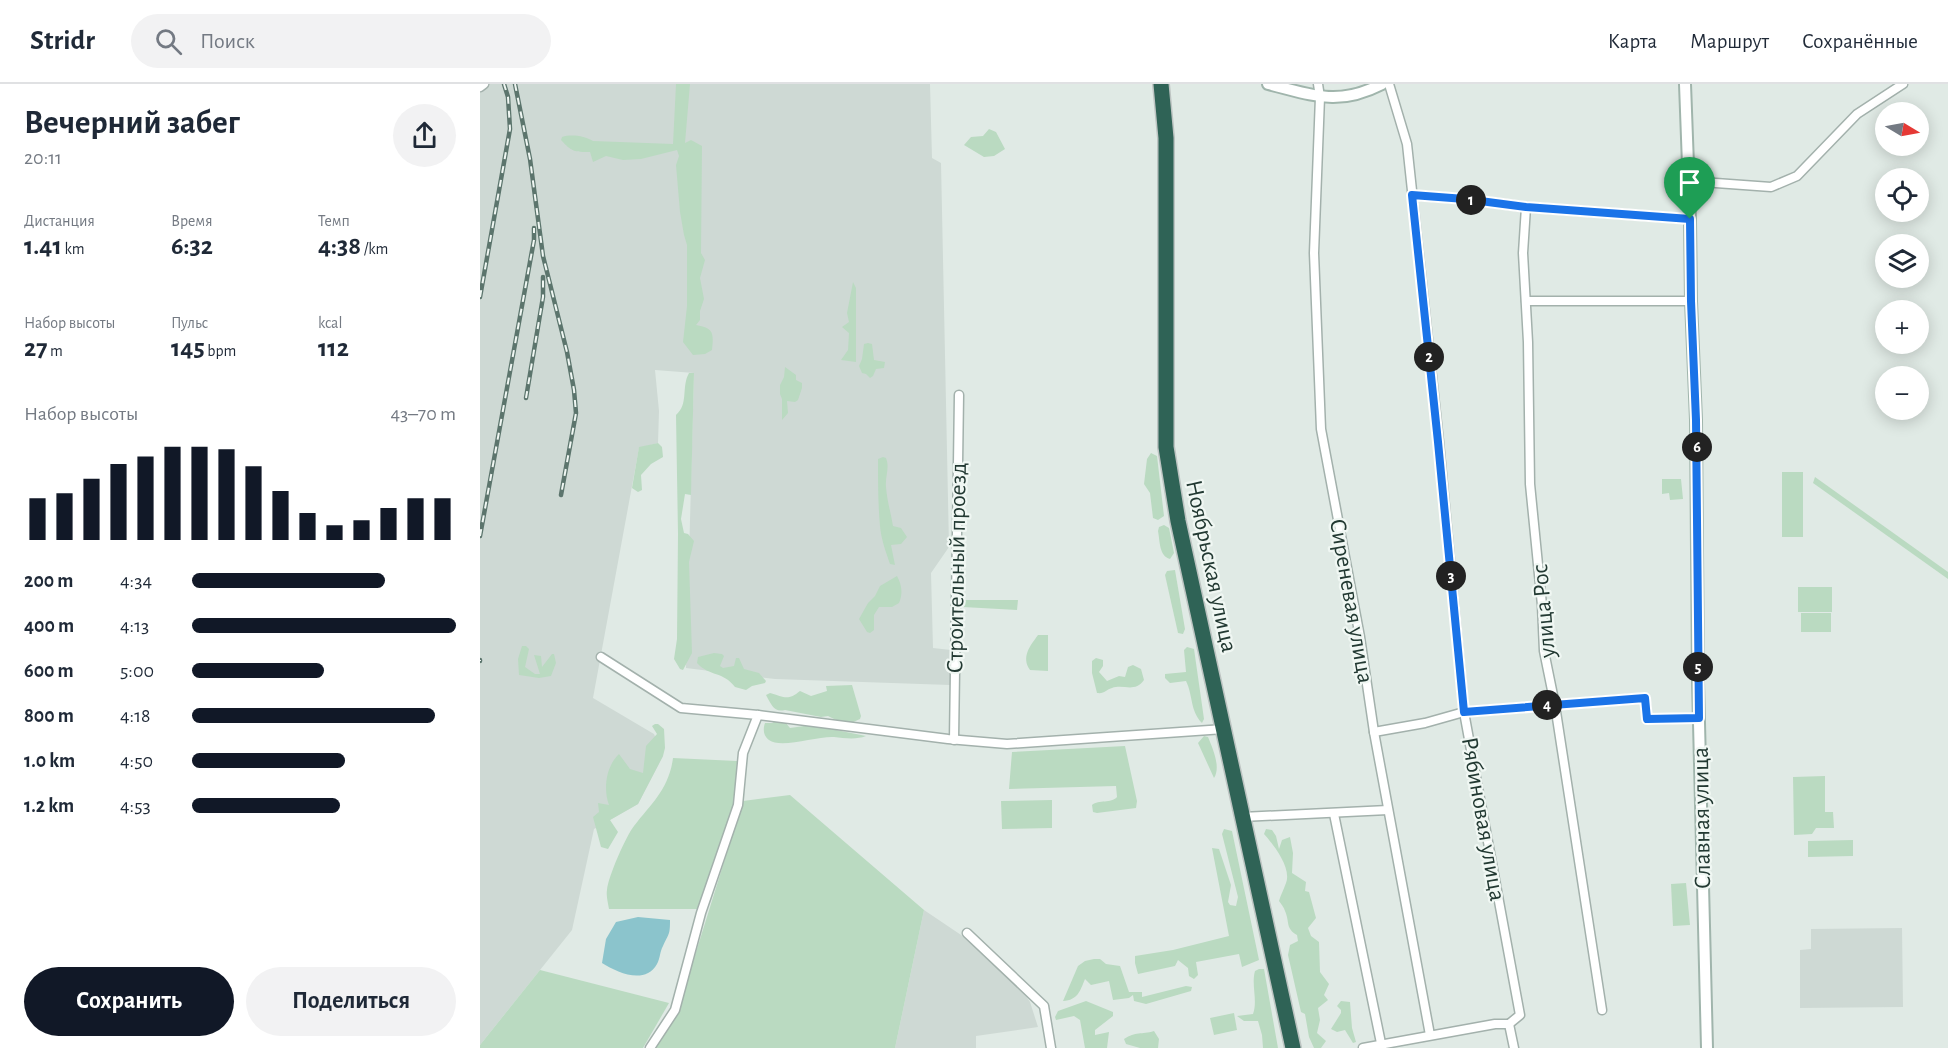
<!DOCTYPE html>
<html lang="ru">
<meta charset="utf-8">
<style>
body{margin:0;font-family:"Alegreya Sans",sans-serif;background:#f2f2f3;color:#1f2937;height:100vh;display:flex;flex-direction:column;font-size:22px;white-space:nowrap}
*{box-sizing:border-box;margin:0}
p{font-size:20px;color:#747a83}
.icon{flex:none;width:33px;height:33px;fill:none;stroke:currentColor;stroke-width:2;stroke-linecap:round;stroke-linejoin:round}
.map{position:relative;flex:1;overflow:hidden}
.side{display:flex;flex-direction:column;background:#fff;width:480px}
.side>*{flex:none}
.needle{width:39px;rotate:100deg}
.buttons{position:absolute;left:1395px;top:18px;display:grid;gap:12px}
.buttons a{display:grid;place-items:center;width:54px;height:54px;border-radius:50%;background:#fff;box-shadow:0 3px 15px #0003;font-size:30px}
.pin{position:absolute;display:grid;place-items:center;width:51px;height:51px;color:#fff;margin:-62px -26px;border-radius:50% 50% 50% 0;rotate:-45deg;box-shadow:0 0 6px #0007}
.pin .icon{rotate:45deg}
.km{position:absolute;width:30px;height:30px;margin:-15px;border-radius:50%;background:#222;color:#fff;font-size:16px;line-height:30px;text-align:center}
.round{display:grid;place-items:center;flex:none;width:63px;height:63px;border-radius:32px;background:#f2f2f3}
.overview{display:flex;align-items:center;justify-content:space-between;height:102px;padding:0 24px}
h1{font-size:33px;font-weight:600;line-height:45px}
.figures{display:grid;grid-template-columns:repeat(3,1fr);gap:9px;height:102px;padding:6px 24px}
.figures div{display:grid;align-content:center}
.figures b{font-size:26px;font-weight:600}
.figures small{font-size:16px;font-weight:400}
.figures p{font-size:16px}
.chart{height:168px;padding:12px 24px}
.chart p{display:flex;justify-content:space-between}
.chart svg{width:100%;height:108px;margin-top:6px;stroke:#111827;stroke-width:6}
.action{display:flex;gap:12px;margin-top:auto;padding:12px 24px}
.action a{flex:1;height:69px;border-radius:36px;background:#111827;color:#fff;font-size:24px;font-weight:600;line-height:69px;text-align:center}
.action a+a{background:#f2f2f3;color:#1f2937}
ul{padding:0 24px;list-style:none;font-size:20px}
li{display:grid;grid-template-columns:96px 72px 1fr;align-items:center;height:45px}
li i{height:15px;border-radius:8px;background:#111827}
header{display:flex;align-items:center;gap:36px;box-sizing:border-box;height:84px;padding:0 30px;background:#fff;border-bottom:2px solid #e0e1e3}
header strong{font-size:28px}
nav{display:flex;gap:33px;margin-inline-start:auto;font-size:21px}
.search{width:420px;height:54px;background:#f2f2f3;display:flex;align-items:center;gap:15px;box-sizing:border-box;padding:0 21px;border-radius:33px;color:#747a83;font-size:22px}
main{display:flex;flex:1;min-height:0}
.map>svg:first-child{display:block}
</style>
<header>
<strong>Stridr</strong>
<div class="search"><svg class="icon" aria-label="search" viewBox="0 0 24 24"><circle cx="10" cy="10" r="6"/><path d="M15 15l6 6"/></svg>Поиск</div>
<nav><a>Карта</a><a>Маршрут</a><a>Сохранённые</a></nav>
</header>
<main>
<section class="side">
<div class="overview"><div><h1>Вечерний забег</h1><p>20:11</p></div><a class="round"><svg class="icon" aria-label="share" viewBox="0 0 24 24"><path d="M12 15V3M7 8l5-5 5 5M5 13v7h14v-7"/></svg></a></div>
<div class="figures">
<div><p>Дистанция</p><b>1.41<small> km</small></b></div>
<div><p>Время</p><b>6:32</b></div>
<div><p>Темп</p><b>4:38<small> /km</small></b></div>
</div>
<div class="figures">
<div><p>Набор высоты</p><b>27<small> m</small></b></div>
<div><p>Пульс</p><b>145<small> bpm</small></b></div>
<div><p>kcal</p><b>112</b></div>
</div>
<div class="chart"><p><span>Набор высоты</span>43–70 m</p>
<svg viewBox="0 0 160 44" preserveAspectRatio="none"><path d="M5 44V27M15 44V25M25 44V19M35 44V13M45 44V10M55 44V6M65 44V6M75 44V7M85 44V14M95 44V24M105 44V33M115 44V38M125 44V36M135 44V31M145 44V27M155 44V27"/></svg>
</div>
<ul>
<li><b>200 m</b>4:34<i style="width:73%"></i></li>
<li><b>400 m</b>4:13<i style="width:100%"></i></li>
<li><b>600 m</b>5:00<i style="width:50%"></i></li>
<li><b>800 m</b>4:18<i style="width:92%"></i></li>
<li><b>1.0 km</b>4:50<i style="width:58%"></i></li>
<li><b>1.2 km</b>4:53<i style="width:56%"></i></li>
</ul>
<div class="action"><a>Сохранить</a><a>Поделиться</a></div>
</section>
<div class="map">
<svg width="1468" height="964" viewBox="0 0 1468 964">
<rect width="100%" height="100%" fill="#e0eae5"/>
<g fill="#ced9d4">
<polygon points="0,0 450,0 452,74 461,79 469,463 451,489 453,564 471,566 470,601 295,595 206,584 214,289 175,286 179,327 178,359 159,364 113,614 174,650 183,672 158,720 114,745 92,846 0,961"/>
<polygon points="444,826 487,855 520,887 537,899 550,918 558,943 496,952 496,964 415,964"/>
<polygon points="1422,844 1423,923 1320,924 1320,866 1331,865 1331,845"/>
</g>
<g fill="#badac1">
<path d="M196 0H210L205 59 211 56 222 62 221 169 225 176 220 194 224 215 220 227V236L216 241C233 244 234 248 232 266L225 270 213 271 203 258 207 222V161L204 151 200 128 196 81 199 72 197 66 161 75 143 76 126 72 113 78 110 68C94 68 92 68 81 56L82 53C91 50 105 52 113 57L193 60Z"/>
<polygon points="509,45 516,48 525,65 514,72 504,73 484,61 491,53 503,52"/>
<polygon points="373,198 376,204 376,278 361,276 368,266 369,249 362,243 369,238 367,229"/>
<polygon points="388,259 392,260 394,276 405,278 404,284 396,285 393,292 390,294 386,290 382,289 379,282 382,275 384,260"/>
<polygon points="305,283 316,291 316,296 322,299 322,304 318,316 315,318 307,317 308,329 302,336 302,315 300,310 300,301 304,293"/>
<path d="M209 289H214L211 411 205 410 201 435 204 449 208 450 214 457 209 478 212 569 203 586 200 585 194 575 197 555 198 450 196 331C209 320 201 303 209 289Z"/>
<polygon points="178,359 182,363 183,373 171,380 161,391 162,406 158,408 152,404 159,363"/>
<polygon points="671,369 677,372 684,432 678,436 673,434 670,409 664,400 667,375"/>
<path d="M403 373 406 374C410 384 405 392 406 403 407 417 411 429 413 442L421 444 427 453 421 460 411 461 415 481 410 480C406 468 401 455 400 442 398 420 398 398 398 375Z"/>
<rect x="1302" y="388" width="21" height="65"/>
<polygon points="1335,393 1468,488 1468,495 1333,399"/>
<polygon points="1182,395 1201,395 1203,415 1190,416 1189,409 1182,410"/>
<path d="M684 441 689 444 694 469 690 475C679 472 680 457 678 447L679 443Z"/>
<polygon points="695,486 705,545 703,550 698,549 685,491 687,487"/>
<path d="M417 492C422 501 423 510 419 519L412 523H399L394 531V546L390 549 387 548 379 535 388 519 395 512 400 502Z"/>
<rect x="1318" y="503" width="34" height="25"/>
<polygon points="481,516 538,516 537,526 483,523"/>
<rect x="1321" y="529" width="30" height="19"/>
<path d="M558 551H568V587L550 586C541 573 550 562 558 551Z"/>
<polygon points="42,562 46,562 49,565 45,583 55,590 60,590 54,571 61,572 62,583 72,570 74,570 76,579 71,592 59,594 39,591 38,575"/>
<path d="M707 563 714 565 724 635 722 639C710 627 713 611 706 597L690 599 685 594V590L706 588 704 566Z"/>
<path d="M234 569 242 570 244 572 240 582 243 584 254 582 256 574H259L264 585 279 589 286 597 285 599 272 602 266 606 255 603C243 587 230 593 217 579L218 573Z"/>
<path d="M616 574 623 576V582L619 588 627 597 639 592 645 593 648 583 653 581 661 585 664 596C655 609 644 600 632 604 625 606 625 610 617 609L612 589V577Z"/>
<path d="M372 601 381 632 380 635 371 639H362L348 632 341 633 305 626C294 629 291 620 286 611L290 609C304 613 308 617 320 607L331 612 347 607 346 602Z"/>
<path d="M297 636 305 638 310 644 331 641 386 652C376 656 364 654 354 653 337 652 301 665 289 656 283 652 283 644 285 639H292Z"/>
<path d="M175 640H178L184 645 185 664 183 672 158 720 130 736 138 748 128 765 121 763 113 733 119 728 118 719 129 721C123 705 126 682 139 670L150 685 163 689 166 662 177 650 172 642Z"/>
<path d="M724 652 728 653C733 665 741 683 734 694L718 659Z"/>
<path d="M645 662 657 717 656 724 617 729 613 728 612 721C619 715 631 720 637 713L636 702 529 705 532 668Z"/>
<path d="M193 674 257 677 254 725 221 825H129C128 819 126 812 127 806 128 793 146 752 154 742 171 720 189 705 193 674Z"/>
<polygon points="1345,692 1345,728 1353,728 1354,744 1336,744 1332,750 1314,751 1313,693"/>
<polygon points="310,711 444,826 415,964 173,964 198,926 263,717"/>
<polygon points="572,716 572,744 522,745 521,717"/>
<polygon points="744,745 752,747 779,876 762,883 759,870 716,878 718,891 714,895 709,892 708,884 698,876 695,882 658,890 655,879 655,872 693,866 749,852 732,764 739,765 751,801 748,818 750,821 756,822 758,813 742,750"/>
<path d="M786 745 792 746 796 752 799 765 802 756 810 753 813 769 812 789 826 798 825 807 829 808 836 834 828 844 831 852 839 858 840 888 849 900 844 911 848 916 838 924 840 936 837 949 846 957 841 964H834L829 953 825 930 821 928 808 871 810 861 818 857 817 851C805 844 810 838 805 827 804 823 801 820 799 817 801 810 804 805 806 799 812 784 793 760 784 750Z"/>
<polygon points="1373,756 1373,772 1328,773 1328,757"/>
<polygon points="1206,799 1210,841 1193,842 1191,800"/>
<path d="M614 875H620L626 880 640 882 649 908H662V913L706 902 712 903 711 907 666 920 654 917 653 911 649 914 633 916 629 897 611 901 605 895C600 907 598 916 583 917L598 882 605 877Z"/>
<path d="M779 885H784L798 964H783L782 951 778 937H764L757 932 773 930C778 916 771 901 775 887Z"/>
<polygon points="60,886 189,919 163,964 0,964 0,961"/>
<polygon points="606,917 633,928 633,932 615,946 615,951 629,948 627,964 605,964 600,936 594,932 576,936 575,933 578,927"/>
<polygon points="861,917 870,918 872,944 876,958 873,959 865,946 857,948 851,945 861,929 861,926 857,922"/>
<polygon points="754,929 757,946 734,951 730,934"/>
<path d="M674 947 679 955 678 964H660L646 960 644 955C656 947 661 951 674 947Z"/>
</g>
<path fill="#8bc4cc" d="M158 833 190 836C190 851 189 849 183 862 180 867 180 875 177 880 165 901 138 889 122 879L126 855 136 838Z"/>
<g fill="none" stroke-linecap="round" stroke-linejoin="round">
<defs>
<g id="street">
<polyline points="838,0 840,13 834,169 841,345 880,553 894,648 950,951"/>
<polyline points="909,0 927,60 959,358 984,628 1040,931 1029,940"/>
<polyline points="0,3 4,0"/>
<polyline points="1208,97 1291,103 1317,92 1377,30 1423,0"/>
<polyline points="932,111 985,115 1046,123 1210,135"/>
<polyline points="1046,123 1043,169 1048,258 1050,400 1062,521 1064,567 1075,621 1122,926"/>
<polyline points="1046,217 1211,217"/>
<polyline points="121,573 201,624 278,631 468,655 527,660 744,645"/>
<polyline points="894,648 945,639 984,628 1165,614 1167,635 1219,634"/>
<polyline points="474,656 479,311"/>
<polyline points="854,730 902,964"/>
<polyline points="762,733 908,726"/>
<polyline points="487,849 564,922 571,964"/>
<polyline points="1029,940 1034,964"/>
<polyline points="170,964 195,926 221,829 258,721 263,669 278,631"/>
<polyline points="883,964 1015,940 1029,940"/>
</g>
<g id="secondary">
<path d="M788 0C833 11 857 23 902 0"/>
<polyline points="1205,0 1210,135 1211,217 1216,336 1218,598 1227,964"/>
</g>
<polyline id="highway" points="681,0 686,54 686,363 698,437 813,964"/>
</defs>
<use href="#street" stroke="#a3b1ac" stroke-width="11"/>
<use href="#secondary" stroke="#a0b5ac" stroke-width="14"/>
<use href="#highway" stroke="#bdc4c2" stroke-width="18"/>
<use href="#street" stroke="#fff" stroke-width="8"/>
<use href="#secondary" stroke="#fff" stroke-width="10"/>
<use href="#highway" stroke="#2f6356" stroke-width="15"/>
<defs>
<g id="rail">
<polyline points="35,0 50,75 63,172 87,268 94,306 96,329 81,411"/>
<polyline points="0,213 30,45 28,13 24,0"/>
<polyline points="46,314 63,213 63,193"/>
<polyline points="0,452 54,156 54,144"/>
<polyline points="0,577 0,576"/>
</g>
</defs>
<use href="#rail" stroke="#5c756d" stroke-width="4.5"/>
<use href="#rail" stroke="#f0f7f3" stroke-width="2" stroke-dasharray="7" stroke-linecap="butt"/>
</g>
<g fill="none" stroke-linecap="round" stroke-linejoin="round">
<defs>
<polygon id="route" points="932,111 985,115 1046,123 1210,135 1211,217 1216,336 1219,634 1167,635 1165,614 984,628 958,358"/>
</defs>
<use href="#route" stroke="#fff" stroke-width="12"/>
<use href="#route" stroke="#1a73e8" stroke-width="8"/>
</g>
<g text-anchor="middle" stroke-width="4.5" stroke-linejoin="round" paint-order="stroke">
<g font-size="24" fill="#223932" stroke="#f0f7f3">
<text transform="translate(732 482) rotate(78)" y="8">Ноябрьская улица</text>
<text transform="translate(476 484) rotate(-89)" y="8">Строительный проезд</text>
<text transform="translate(872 517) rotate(80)" y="8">Сиреневая улица</text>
<text transform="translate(1063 527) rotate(-95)" y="8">улица Рос</text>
<text transform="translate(1221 734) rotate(-91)" y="8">Славная улица</text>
<text transform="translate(1004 735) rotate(80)" y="8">Рябиновая улица</text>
</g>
</g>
</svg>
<div class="buttons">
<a><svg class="needle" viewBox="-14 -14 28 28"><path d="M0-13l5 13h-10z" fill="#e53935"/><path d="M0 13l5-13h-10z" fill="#747a83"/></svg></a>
<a><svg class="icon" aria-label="locate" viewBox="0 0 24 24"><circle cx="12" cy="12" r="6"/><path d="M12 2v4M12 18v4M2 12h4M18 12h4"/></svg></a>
<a><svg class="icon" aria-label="layers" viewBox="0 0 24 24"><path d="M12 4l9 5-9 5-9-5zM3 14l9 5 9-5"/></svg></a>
<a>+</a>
<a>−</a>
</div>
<div class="pin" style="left:1210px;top:135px;background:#1e9e55"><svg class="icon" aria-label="arrive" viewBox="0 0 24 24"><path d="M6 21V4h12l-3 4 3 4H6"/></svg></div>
<b class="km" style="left:991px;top:116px">1</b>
<b class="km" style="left:949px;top:273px">2</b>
<b class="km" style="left:971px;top:492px">3</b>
<b class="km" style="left:1067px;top:621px">4</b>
<b class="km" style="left:1218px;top:583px">5</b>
<b class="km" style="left:1217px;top:363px">6</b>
</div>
</main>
